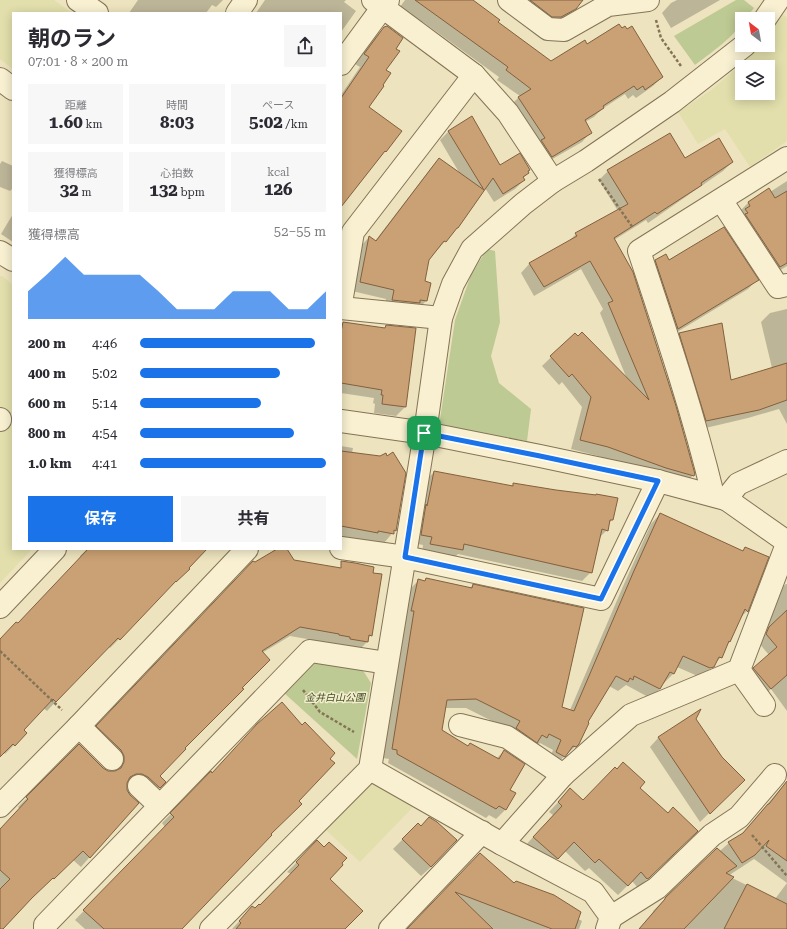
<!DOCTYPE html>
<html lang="ja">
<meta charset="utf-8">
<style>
body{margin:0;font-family:"Roboto Serif","Noto Sans JP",serif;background:#f7f7f7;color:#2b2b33;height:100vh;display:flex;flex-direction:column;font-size:15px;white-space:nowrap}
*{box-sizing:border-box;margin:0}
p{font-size:13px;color:#7c7c81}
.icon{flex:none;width:22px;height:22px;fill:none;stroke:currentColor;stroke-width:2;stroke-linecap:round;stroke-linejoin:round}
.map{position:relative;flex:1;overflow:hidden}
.sheet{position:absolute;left:12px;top:12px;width:330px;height:538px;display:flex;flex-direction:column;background:#fff;border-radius:0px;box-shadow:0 2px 10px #0003}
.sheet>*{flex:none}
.needle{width:26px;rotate:329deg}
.tools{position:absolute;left:735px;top:12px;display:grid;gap:8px}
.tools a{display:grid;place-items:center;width:40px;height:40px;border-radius:0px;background:#fff;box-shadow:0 2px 10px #0003;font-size:20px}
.pin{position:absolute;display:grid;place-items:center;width:34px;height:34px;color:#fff;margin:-17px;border-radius:8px;box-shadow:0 2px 6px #0006}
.round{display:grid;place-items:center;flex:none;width:42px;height:42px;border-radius:0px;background:#f7f7f7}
.headline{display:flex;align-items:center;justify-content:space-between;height:68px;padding:0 16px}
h1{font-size:22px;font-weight:700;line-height:30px}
.metrics{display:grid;grid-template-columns:repeat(3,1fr);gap:6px;height:68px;padding:4px 16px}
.metrics div{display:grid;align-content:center;border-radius:0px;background:#f7f7f7;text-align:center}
.metrics b{font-size:17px;font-weight:700}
.metrics small{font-size:11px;font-weight:400}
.metrics p{font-size:11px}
.chart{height:112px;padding:8px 16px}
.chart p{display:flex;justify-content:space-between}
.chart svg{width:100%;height:72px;margin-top:4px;fill:#1a73e8;opacity:.7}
.button{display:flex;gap:8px;margin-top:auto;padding:8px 16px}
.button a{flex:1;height:46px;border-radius:0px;background:#1a73e8;color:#fff;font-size:16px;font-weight:700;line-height:46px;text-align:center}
.button a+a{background:#f7f7f7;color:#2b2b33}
ul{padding:0 16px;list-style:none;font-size:13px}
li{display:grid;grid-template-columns:64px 48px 1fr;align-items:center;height:30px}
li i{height:10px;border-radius:5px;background:#1a73e8}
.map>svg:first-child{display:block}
</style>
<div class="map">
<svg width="787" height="929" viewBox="0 0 787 929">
<rect width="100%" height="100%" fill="#ede3be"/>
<g fill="#e2dfac" fill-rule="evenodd">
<polygon points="0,0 54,0 72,13 13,13 13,69 0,59"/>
<path d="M781 14 787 17V141L750 167 725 129 698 144 678 112 710 91 753 54 759 45H768V33ZM742 67H768V93H742Z"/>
<polygon points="0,276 2,276 13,285 13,549 32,549 0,583"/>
<polygon points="372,781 414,806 360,862 326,830"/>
</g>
<g fill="#beca93">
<path d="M736 0H744L754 8 745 19H742C742 32 705 57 695 65L674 36Z"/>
<polygon points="487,249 495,251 500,322 491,356 499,383 531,409 527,441 439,426 455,320 471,275"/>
<polygon points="315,661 362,669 371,683 357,759 283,692"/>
</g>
<g fill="#0003" fill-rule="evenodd">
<polygon points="138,0 223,0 216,7 212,5 206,13 129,13"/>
<polygon points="265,0 346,0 344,2 356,11 341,32 341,13 256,13"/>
<polygon points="405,0 461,0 497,22 551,62 587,45 662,77 653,86 636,98 633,95 628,99 625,94 602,109 594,117 585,122 591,132 582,142 542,165 510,106 520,96 497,80 499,77 423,22 419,27 397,11"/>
<polygon points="518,0 582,0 566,18 551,26"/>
<polygon points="677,0 720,0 671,28 662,13 671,3"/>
<polygon points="384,28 394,49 368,107 401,131 341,206 341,95 360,67 355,64 375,37"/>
<polygon points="449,131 500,166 527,172 528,173 523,178 524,180 515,189 494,202 485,188 457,228 428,260 424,282 426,301 417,310 383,309 386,299 352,291 361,246 369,237 375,241 431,168 439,159 460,174 440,140"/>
<polygon points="685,160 732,162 723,171 648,223 646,220 614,240 694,474 684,485 656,477 598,456 571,449 582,407 562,382 559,385 542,366 575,334 627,379 600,313 603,309 581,269 534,296 521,273 530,263 568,242 576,234 618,211 599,180 608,171"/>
<polygon points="2,161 13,166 13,188 10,191 0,187 0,164"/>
<polygon points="787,181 787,266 771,276 739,212 749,202 770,192"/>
<polygon points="13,214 13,242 1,234"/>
<polygon points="656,261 669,262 757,280 748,289 669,337 647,271"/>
<polygon points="787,309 787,424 779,409 748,418 697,430 670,343 680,333 731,381 772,368 761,322 770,313"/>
<polygon points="341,323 384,329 387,326 405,407 396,416 374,413 375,404 373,403 374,398 341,393"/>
<polygon points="341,446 353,448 352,453 395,530 384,543 370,540 367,542 341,537"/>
<polygon points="434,472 511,487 514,484 612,520 608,524 607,530 599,538 591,572 582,581 458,554 453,559 422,553 423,545 413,543 425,481"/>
<polygon points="660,514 742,552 745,548 767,557 747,611 740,618 730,642 726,645 721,657 703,676 700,677 677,667 673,674 664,683 663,683 660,689 650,698 626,685 618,691 609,686 586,722 578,744 555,765 548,762 553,750 540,743 537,746 512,731 466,708 445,708 441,731 468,746 496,759 504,751 509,790 514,793 505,810 496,819 489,815 486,818 388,763 389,759 383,758 406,620 403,620 409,590 419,580 424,582 426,579 469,589 473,585 561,707 570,710 624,584 651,524"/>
<polygon points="87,549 205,549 119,639 110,648 108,646 47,711 43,708 23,730 14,745 5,754 3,752 0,755 0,643 81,558 80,556"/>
<polygon points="279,549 286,549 293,561 371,635 367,639 367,642 358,651 330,643 290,636 262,653 183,748 158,776 164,782 150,797 133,783 126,783 126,790 130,796 137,803 81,867 73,860 55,874 2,929 0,929 0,830 20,809 18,807 79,745 103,769 108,772 115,772 115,766 88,736 244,571"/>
<polygon points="786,584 787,584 787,711 771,689 762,697 745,677 769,655 758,642 777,592"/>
<polygon points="695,719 721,758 743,780 700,822 650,747 659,737"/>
<polygon points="211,773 298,801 270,834 181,929 85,929 75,920 165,827 162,823"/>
<path d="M787 781V929H639L653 912V911L665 899 729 843 739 837ZM754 859 787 883 775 899 728 876Z"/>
<polygon points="638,788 688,840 638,888 632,881 618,895 589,868 585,871 565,851 548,868 525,846 553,815 549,812 561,799 583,801"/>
<polygon points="418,824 420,827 431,867 421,876 393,849"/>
<polygon points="317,842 344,929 232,929 243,917 260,906 291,874 287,872"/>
<polygon points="470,863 514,884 582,921 579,929 408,929"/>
</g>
<g fill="#caa174" stroke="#83603e">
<polygon points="415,0 473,0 500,20 498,22 551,61 585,40 587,44 619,24 622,28 625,26 627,29 632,26 663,77 645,90 643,86 637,90 634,86 603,106 604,108 585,120 592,133 552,157 541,140 545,138 518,97 531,89 506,70 508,67"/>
<polygon points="530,0 583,0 576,9 561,17 552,17"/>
<polygon points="387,26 403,38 396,49 400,51 386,70 391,73 383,85 384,86 369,107 402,131 386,152 385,151 341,207 341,98 369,57 364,54 384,27"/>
<polygon points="472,116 500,165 520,153 530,170 528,171 529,173 523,177 525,180 503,194 493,178 458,228 457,228 446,242 444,241 429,260 425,281 431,283 427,301 420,300 420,303 392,300 394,290 360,282 369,236 376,241 439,158 484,190 448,131"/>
<polygon points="670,133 685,158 719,138 733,162 701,183 702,185 657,214 655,212 614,238 633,272 676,406 693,467 695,474 694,476 666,468 608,447 580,440 591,397 572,374 569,377 550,356 575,333 578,336 582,332 649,400 608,303 613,301 590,261 544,287 529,263 577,236 575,233 628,204 607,170"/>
<polygon points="769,188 775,198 787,191 787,263 780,267 745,214 748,213 745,209 750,206 748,202"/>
<polygon points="724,227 759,280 678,329 655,260 666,254 669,260"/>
<polygon points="343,322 385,328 386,325 416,328 406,407 382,404 383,395 381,395 382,390 341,383 341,332"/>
<polygon points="722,323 731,380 787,363 787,400 759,410 706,421 679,333"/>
<polygon points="341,451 380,456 386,453 387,456 393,452 406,473 396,531 394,530 394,534 378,531 378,533 341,526"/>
<polygon points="434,471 513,486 513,483 556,490 596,495 596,494 618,498 613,520 610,520 608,531 602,529 592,573 464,544 463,550 430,544 432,537 421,535 426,504 427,506"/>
<polygon points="660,513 743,551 745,547 769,557 748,612 745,609 730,642 729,641 722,658 719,657 714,667 710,668 683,656 674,674 670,672 660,689 634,676 633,680 630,678 628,682 616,676 588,722 589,723 579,744 576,747 573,746 565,757 556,752 561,740 549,734 547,738 542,735 537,743 516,728 520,721 476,699 447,700 442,730 468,746 470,743 499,759 504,750 525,764 510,790 516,793 506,810 499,806 496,809 397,754 397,750 392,749 414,611 411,611 418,579 425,581 426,578 472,588 473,584 584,608 562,707 574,711 633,573"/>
<polygon points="88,549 207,549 189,568 190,569 176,582 176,581 120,640 118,638 56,702 53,699 24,730 27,733 15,746 13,744 0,757 0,639 16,622 18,623"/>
<polygon points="277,549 287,549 294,560 341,568 341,561 355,563 374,567 373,573 382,574 372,636 369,635 368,642 350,639 350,637 339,635 339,634 300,627 262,651 270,660 242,688 244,689 185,748 186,749 160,776 166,782 160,788 148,777 142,774 136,774 130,777 127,783 127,790 130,795 139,803 90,858 83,851 54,879 53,878 32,898 3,929 0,929 0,889 10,879 0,870 0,829 28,799 26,797 79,744 103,768 108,771 115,771 121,768 124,762 124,756 121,750 96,726 253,561 255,562"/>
<polygon points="787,610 787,675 771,689 753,668 777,647 766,634 769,627"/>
<polygon points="282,702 302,725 305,722 335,753 330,759 335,763 299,801 302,804 271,834 272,835 182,929 104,929 83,910 174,817 170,813 211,771 212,773 257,724"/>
<polygon points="701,709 696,719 722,757 745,780 710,814 658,737"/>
<polygon points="623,762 645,782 640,788 668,813 673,807 698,831 649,878 647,879 641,872 628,886 599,859 595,863 574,842 558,859 533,837 562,806 558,802 570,788 583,800 615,767 617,769"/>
<polygon points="787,781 787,861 766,846 769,840 755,855 742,863 728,842 743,833 768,804 769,804"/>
<polygon points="429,817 437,822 457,840 431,867 402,839 418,823 421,826"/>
<polygon points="317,840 324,847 329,842 347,858 342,863 343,865 330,879 363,911 345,929 236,929 241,923 239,921 252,906 255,908 259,904 260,905 299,865 296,862"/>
<polygon points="717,848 737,866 726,873 734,877 684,929 639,929 665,899 665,898"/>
<polygon points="480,853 514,883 516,881 554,895 581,912 575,929 552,929 455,892 493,929 407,929"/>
<polygon points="747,884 787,904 787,929 724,929"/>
</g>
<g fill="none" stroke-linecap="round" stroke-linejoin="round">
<defs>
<g id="minor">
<polyline points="78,0 97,13"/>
<polyline points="373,0 474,75 508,113 553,181"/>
<polyline points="509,0 548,29 564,30 608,5 648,0"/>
<polyline points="237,13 246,0"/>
<polyline points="765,19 778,0"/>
<polyline points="341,64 388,0"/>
<polyline points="0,79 13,89"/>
<polyline points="721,200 778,287 787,285"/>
<polyline points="0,252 13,260"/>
<polyline points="341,303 353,232 474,75"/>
<polyline points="341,308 441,318"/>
<polyline points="0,419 0,420"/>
<polyline points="341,421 425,433 540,456 658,481 725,499"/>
<polyline points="787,461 738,484 726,499 787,542"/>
<path d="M713 495C693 412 666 332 639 251L787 158"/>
<polyline points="341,548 405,557 601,599 658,481"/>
<polyline points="0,607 55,549"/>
<polyline points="739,670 764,705"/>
<polyline points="460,725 507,737 563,775"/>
<polyline points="79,726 112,759"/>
<polyline points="370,769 502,844 593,892 611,917 607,929"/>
<polyline points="139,786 160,806"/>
<polyline points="0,806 79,726 247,549"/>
<polyline points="502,844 563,775 631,715 739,670 787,544"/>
<polyline points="611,917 657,888 712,835 739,817 775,775"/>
<polyline points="45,929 45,925 310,651 387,663"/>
<polyline points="211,929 370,769 425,433 441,318 453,284 472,249 523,204 553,181 586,161 672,102 745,45"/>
<polyline points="390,929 482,832"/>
</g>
</defs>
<use href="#minor" stroke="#847457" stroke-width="24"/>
<g stroke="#847457" stroke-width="2.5" stroke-dasharray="3 2" stroke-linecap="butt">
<polyline points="656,20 661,38 681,66"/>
<polyline points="599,179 633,228"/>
<polyline points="0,651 62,710"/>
<polyline points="303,690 320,712 354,732"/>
<polyline points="752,835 787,876"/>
</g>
<use href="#minor" stroke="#f8f0d1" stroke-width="22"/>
</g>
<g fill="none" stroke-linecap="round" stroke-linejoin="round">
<defs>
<polygon id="route" points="424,433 540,456 658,481 601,599 405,557"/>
</defs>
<use href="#route" stroke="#fff" stroke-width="8"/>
<use href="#route" stroke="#1a73e8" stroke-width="5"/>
</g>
<g text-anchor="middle" stroke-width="3" stroke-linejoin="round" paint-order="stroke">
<g font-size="10" font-style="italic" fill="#405023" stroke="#f4edcd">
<text x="335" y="701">金井白山公園</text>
</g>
</g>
</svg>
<div class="tools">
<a><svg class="needle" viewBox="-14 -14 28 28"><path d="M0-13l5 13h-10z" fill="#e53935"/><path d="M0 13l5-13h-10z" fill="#7c7c81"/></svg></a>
<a><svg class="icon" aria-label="layers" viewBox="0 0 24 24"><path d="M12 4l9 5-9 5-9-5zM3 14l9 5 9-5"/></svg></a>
</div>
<div class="pin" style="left:424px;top:433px;background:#1e9e55"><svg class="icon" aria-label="arrive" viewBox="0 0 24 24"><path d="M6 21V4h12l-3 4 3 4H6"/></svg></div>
<section class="sheet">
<div class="headline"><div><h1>朝のラン</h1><p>07:01 · 8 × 200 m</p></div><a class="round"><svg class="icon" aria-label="share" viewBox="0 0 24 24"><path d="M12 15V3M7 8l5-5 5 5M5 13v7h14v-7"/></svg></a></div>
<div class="metrics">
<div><p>距離</p><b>1.60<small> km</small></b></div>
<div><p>時間</p><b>8:03</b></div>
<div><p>ペース</p><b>5:02<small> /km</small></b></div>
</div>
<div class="metrics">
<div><p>獲得標高</p><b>32<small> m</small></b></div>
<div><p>心拍数</p><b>132<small> bpm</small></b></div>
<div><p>kcal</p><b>126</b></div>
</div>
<div class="chart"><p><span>獲得標高</span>52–55 m</p>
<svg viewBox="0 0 160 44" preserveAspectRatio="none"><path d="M0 44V27L10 17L20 6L30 17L40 17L50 17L60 17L70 27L80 38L90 38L100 38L110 27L120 27L130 27L140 38L150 38L160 27V44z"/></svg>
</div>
<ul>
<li><b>200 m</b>4:46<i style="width:94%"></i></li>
<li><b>400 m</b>5:02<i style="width:75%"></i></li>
<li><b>600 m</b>5:14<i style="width:65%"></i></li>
<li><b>800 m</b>4:54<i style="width:83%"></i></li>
<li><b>1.0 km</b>4:41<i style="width:100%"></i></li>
</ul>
<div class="button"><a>保存</a><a>共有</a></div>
</section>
</div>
